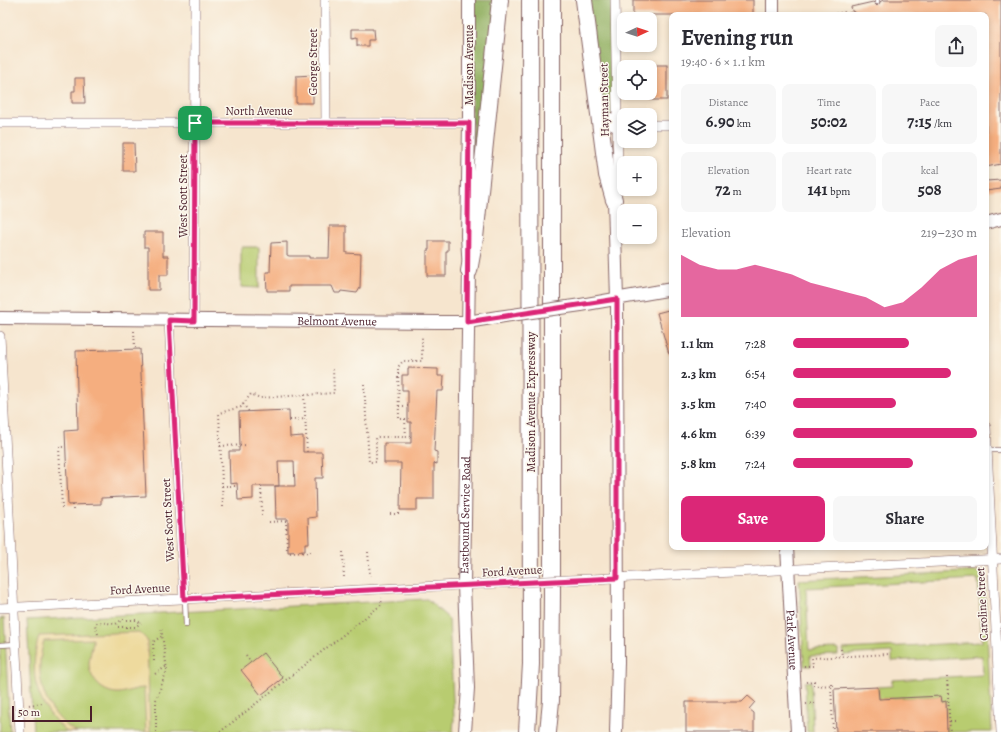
<!DOCTYPE html>
<meta charset="utf-8">
<style>
body{margin:0;font-family:Alegreya,serif;background:#f7f7f7;color:#2b2b33;height:100vh;display:flex;flex-direction:column;font-size:15px;white-space:nowrap}
*{box-sizing:border-box;margin:0}
p{font-size:13px;color:#7c7c81}
.icon{flex:none;width:22px;height:22px;fill:none;stroke:currentColor;stroke-width:2;stroke-linecap:round;stroke-linejoin:round}
.map{position:relative;flex:1;overflow:hidden}
.panel{position:absolute;left:669px;top:12px;width:320px;height:538px;display:flex;flex-direction:column;background:#fff;border-radius:8px;box-shadow:0 2px 6px #0003}
.panel>*{flex:none}
.needle{width:26px;rotate:87deg}
.buttons{position:absolute;left:617px;top:12px;display:grid;gap:8px}
.buttons a{display:grid;place-items:center;width:40px;height:40px;border-radius:8px;background:#fff;box-shadow:0 2px 6px #0003;font-size:20px}
.scale{position:absolute;left:12px;bottom:10px;width:80px;box-sizing:border-box;padding-left:4px;border:2px solid #4a1f2b;border-top:0;font-size:11px;line-height:14px;white-space:nowrap;color:#4a1f2b;-webkit-text-stroke:3px #fbf7ec;paint-order:stroke}
.pin{position:absolute;display:grid;place-items:center;width:34px;height:34px;color:#fff;margin:-17px;border-radius:8px;box-shadow:0 2px 6px #0006}
.round{display:grid;place-items:center;flex:none;width:42px;height:42px;border-radius:8px;background:#f7f7f7}
.headline{display:flex;align-items:center;justify-content:space-between;height:68px;padding:0 12px}
h1{font-size:22px;font-weight:700;line-height:30px}
.figures{display:grid;grid-template-columns:repeat(3,1fr);gap:6px;height:68px;padding:4px 12px}
.figures div{display:grid;align-content:center;border-radius:8px;background:#f7f7f7;text-align:center}
.figures b{font-size:17px;font-weight:700}
.figures small{font-size:11px;font-weight:400}
.figures p{font-size:11px}
.chart{height:112px;padding:8px 12px}
.chart p{display:flex;justify-content:space-between}
.chart svg{width:100%;height:72px;margin-top:4px;fill:#db2777;opacity:.7}
.primary-button{display:flex;gap:8px;margin-top:auto;padding:8px 12px}
.primary-button a{flex:1;height:46px;border-radius:8px;background:#db2777;color:#fff;font-size:16px;font-weight:700;line-height:46px;text-align:center}
.primary-button a+a{background:#f7f7f7;color:#2b2b33}
ul{padding:0 12px;list-style:none;font-size:13px}
li{display:grid;grid-template-columns:64px 48px 1fr;align-items:center;height:30px}
li i{height:10px;border-radius:5px;background:#db2777}
.map>svg:first-child{display:block}
</style>
<div class="map">
<svg width="1001" height="732" viewBox="0 0 1001 732">
<rect width="100%" height="100%" fill="#fbf7ec"/>
<filter id="ink" filterUnits="userSpaceOnUse"><feTurbulence type="fractalNoise" baseFrequency=".025" numOctaves="2"/><feDisplacementMap in="SourceGraphic" scale="8" xChannelSelector="R" yChannelSelector="G"/><feConvolveMatrix kernelMatrix="1 2 1 2 8 2 1 2 1" color-interpolation-filters="sRGB"/></filter>
<filter id="wash" filterUnits="userSpaceOnUse"><feTurbulence type="fractalNoise" baseFrequency=".012" numOctaves="4" result="noise"/><feDisplacementMap in="SourceGraphic" scale="16" xChannelSelector="R" yChannelSelector="G"/><feGaussianBlur stdDeviation="0.9" result="paint"/><feColorMatrix in="noise" values="0 0 0 0 0 0 0 0 0 0 0 0 0 0 0 0 0 1.4 0 .05"/><feComposite in="paint" operator="in"/></filter>
<g filter="url(#wash)">
<rect width="100%" height="100%" fill="#f6e5ce"/>
<g fill="#b8cc70" stroke="#81764e">
<polygon points="241,247 259,247 259,288 241,287"/>
<polygon points="984,571 992,732 947,732 946,702 942,702 941,696 879,699 878,687 892,686 892,680 983,675 982,656 892,661 892,652 844,655 843,649 982,642 978,579 806,588 809,650 838,649 838,655 810,656 811,666 804,666 799,580"/>
<polygon points="427,599 449,619 454,719 453,732 33,732 27,620"/>
<polygon points="4,618 10,732 0,732 0,619"/>
<polygon points="811,681 813,732 807,732 805,682"/>
</g>
<g fill="#92b062" stroke="#6e6846">
<polygon points="469,0 500,0 475,238"/>
<polygon points="584,0 615,0 617,124 601,122"/>
</g>
<path fill="#eeda9e" stroke="#9c7c64" d="M139 632 147 640 150 732H146L144 688C135 688 128 692 120 693 103 694 90 680 89 664 89 655 93 648 93 639L44 641C33 676 44 713 76 732H67C36 705 28 675 39 636Z"/>
<g id="blocks">
<g fill="#f5ae7f">
<rect x="633" y="0" width="120" height="15"/>
<polygon points="884,0 1001,0 1001,164 986,167 986,15 857,15 855,12 852,11 851,7 873,2 877,6 881,1"/>
<polygon points="352,29 373,29 374,40 368,40 368,46 357,46 357,38 352,39"/>
<rect x="650" y="65" width="17" height="35"/>
<polygon points="313,75 313,103 296,103 296,76"/>
<polygon points="75,78 84,78 85,103 72,103 72,91 75,91"/>
<polygon points="123,143 134,143 135,171 123,171"/>
<polygon points="1001,180 1001,189 986,191 986,181"/>
<polygon points="330,226 346,226 346,253 361,254 360,288 357,293 341,291 340,293 335,293 332,286 289,286 289,291 267,291 266,272 270,272 271,243 287,242 287,255 289,256 309,256 309,258 329,258"/>
<polygon points="144,232 163,232 163,256 168,256 168,275 159,275 159,290 148,290 148,247 144,247"/>
<polygon points="429,241 448,241 448,251 446,251 446,276 427,276 427,250 429,250"/>
<polygon points="672,309 672,353 669,354 657,313"/>
<polygon points="140,349 146,496 101,498 101,504 68,505 65,431 78,430 76,351"/>
<polygon points="408,368 438,369 438,376 444,376 443,391 437,391 434,451 437,452 437,464 434,463 434,499 417,499 417,510 400,510 401,463 384,463 384,443 411,443 411,422 408,422 408,390 402,390 402,375 408,375"/>
<polygon points="289,410 290,437 303,436 303,452 322,452 323,478 315,478 316,517 308,518 309,543 305,543 305,551 288,552 288,519 276,519 275,486 295,486 294,461 278,461 279,486 253,486 253,499 238,500 237,483 230,484 229,451 239,451 239,447 240,447 239,412"/>
<polygon points="263,653 283,678 261,695 241,670"/>
<polygon points="878,687 879,699 941,696 942,702 946,701 947,732 836,732 834,689"/>
<polygon points="748,696 755,702 749,709 754,713 754,732 686,732 686,702 742,702"/>
</g>
</g>
</g>
<g filter="url(#ink)">
<use href="#blocks" fill-opacity="0" stroke="#866464" stroke-width="1"/>
<g fill="none" stroke-linecap="round" stroke-linejoin="round">
<defs>
<g id="lane">
<polyline points="877,0 877,2"/>
<polyline points="851,15 853,15"/>
<polyline points="987,450 1001,450"/>
<polyline points="185,599 186,625"/>
<polyline points="0,645 16,644"/>
</g>
<g id="street">
<polyline points="325,0 326,123"/>
<polyline points="0,123 469,123"/>
<polyline points="650,125 672,125"/>
<polyline points="615,193 618,174 615,0"/>
<polyline points="169,320 184,599"/>
<polyline points="194,321 195,0"/>
<polyline points="0,336 20,732"/>
<polyline points="986,427 1001,732"/>
<polyline points="592,579 1001,559"/>
<polyline points="0,608 499,583"/>
</g>
<g id="secondary">
<polyline points="773,0 773,15"/>
<polyline points="614,200 617,299 618,662 616,732"/>
<polyline points="986,223 1001,219"/>
<polyline points="581,305 672,289"/>
<path id="s1" d="M0 318 436 322H467L498 317"/>
<path id="s2" d="M787 547 797 732"/>
<path id="s3" d="M465 732 468 688 464 585 469 271 467 236 469 123V0"/>
</g>
<g id="highway">
<polyline points="584,0 607,175 614,200"/>
<polyline points="601,122 610,121 617,124"/>
<polyline points="469,271 475,238 500,0"/>
<polyline points="527,732 531,664 530,0"/>
<polyline points="548,732 551,701 552,595 552,0"/>
</g>
</defs>
<use href="#lane" stroke="#866464" stroke-width="6"/>
<use href="#street" stroke="#866464" stroke-width="10"/>
<use href="#secondary" stroke="#866464" stroke-width="14"/>
<use href="#highway" stroke="#866464" stroke-width="18"/>
<g stroke="#866464" stroke-width="2" stroke-dasharray="1 3" stroke-linecap="butt">
<polyline points="828,15 845,12"/>
<polyline points="134,331 135,349"/>
<polyline points="364,384 369,462 376,462 376,437 412,437"/>
<polyline points="304,395 307,452"/>
<polyline points="243,404 249,412"/>
<polyline points="399,406 410,406"/>
<polyline points="405,419 406,437"/>
<polyline points="406,419 399,419 398,367 403,361 422,361 422,335"/>
<polyline points="290,420 305,419"/>
<polyline points="220,446 248,445"/>
<polyline points="222,486 237,486"/>
<polyline points="261,486 262,515"/>
<polyline points="73,505 73,511"/>
<polyline points="223,507 219,413 241,407 251,394 260,398 334,393 333,369"/>
<polyline points="62,508 59,447 66,447"/>
<polyline points="390,514 400,514"/>
<polyline points="269,522 286,521 287,553 313,552"/>
<polyline points="343,552 344,578"/>
<polyline points="368,552 370,576"/>
<polyline points="118,627 135,627 141,623"/>
<polyline points="98,634 95,625 98,622 116,624 122,620 136,620 141,623"/>
<polyline points="841,649 842,656"/>
<polyline points="246,655 251,662"/>
<polyline points="154,661 153,642 162,636"/>
<polyline points="804,666 813,666 812,658 890,654"/>
<polyline points="155,674 167,666"/>
<polyline points="947,677 950,732"/>
<polyline points="806,682 814,681 814,686 835,685"/>
<polyline points="831,683 833,732"/>
<polyline points="806,704 815,703"/>
<polyline points="29,705 42,703"/>
<polyline points="950,721 955,721"/>
<polyline points="156,732 156,700 167,670 161,627"/>
<polyline points="220,732 381,605 382,598"/>
</g>
<use href="#lane" stroke="#fff" stroke-width="4.5"/>
<use href="#street" stroke="#fff" stroke-width="9"/>
<use href="#secondary" stroke="#fff" stroke-width="12"/>
<use href="#highway" stroke="#fff" stroke-width="16"/>
<defs>
<polyline id="street-bridge" points="499,583 592,579"/>
<polyline id="secondary-bridge" points="498,317 581,305"/>
</defs>
<use href="#street-bridge" stroke="#866464" stroke-width="10" stroke-linecap="butt"/>
<use href="#secondary-bridge" stroke="#866464" stroke-width="14" stroke-linecap="butt"/>
<use href="#street-bridge" stroke="#fff" stroke-width="9"/>
<use href="#secondary-bridge" stroke="#fff" stroke-width="12"/>
</g>
</g>
<g fill="none" stroke-linecap="round" stroke-linejoin="round" filter="url(#ink)">
<defs>
<polygon id="route" points="195,123 469,123 467,322 617,299 617,578 184,599 169,320 194,321"/>
</defs>
<use href="#route" stroke="#fff" stroke-width="8"/>
<use href="#route" stroke="#db2777" stroke-width="5"/>
</g>
<g text-anchor="middle" stroke-width="3" stroke-linejoin="round" paint-order="stroke">
<g font-size="12" fill="#4a1f2b" stroke="#fbf7ec">
<text transform="translate(313 62) rotate(-90)" y="4">George Street</text>
<text transform="translate(469 65) rotate(-90)" y="4">Madison Avenue</text>
<text transform="translate(604 100) rotate(-91)" y="4">Hayman Street</text>
<text x="259" y="115">North Avenue</text>
<text transform="translate(183 196) rotate(-90)" y="4">West Scott Street</text>
<text dy="4" stroke="none"><textPath href="#s1" startOffset="337">Belmont Avenue</textPath></text>
<text transform="translate(531 402) rotate(-90)" y="4">Madison Avenue Expressway</text>
<text dy="4" stroke="none"><textPath href="#s3" startOffset="217">Eastbound Service Road</textPath></text>
<text transform="translate(168 520) rotate(-93)" y="4">West Scott Street</text>
<text transform="translate(512 571) rotate(-3)" y="4">Ford Avenue</text>
<text transform="translate(140 589) rotate(-3)" y="4">Ford Avenue</text>
<text transform="translate(982 604) rotate(-93)" y="4">Caroline Street</text>
<text dy="4" stroke="none"><textPath href="#s2" startOffset="93">Park Avenue</textPath></text>
</g>
</g>
</svg>
<div class="buttons">
<a><svg class="needle" viewBox="-14 -14 28 28"><path d="M0-13l5 13h-10z" fill="#e53935"/><path d="M0 13l5-13h-10z" fill="#7c7c81"/></svg></a>
<a><svg class="icon" aria-label="locate" viewBox="0 0 24 24"><circle cx="12" cy="12" r="6"/><path d="M12 2v4M12 18v4M2 12h4M18 12h4"/></svg></a>
<a><svg class="icon" aria-label="layers" viewBox="0 0 24 24"><path d="M12 4l9 5-9 5-9-5zM3 14l9 5 9-5"/></svg></a>
<a>+</a>
<a>−</a>
</div>
<div class="scale">50 m</div>
<div class="pin" style="left:195px;top:123px;background:#1e9e55"><svg class="icon" aria-label="arrive" viewBox="0 0 24 24"><path d="M6 21V4h12l-3 4 3 4H6"/></svg></div>
<section class="panel">
<div class="headline"><div><h1>Evening run</h1><p>19:40 · 6 × 1.1 km</p></div><a class="round"><svg class="icon" aria-label="share" viewBox="0 0 24 24"><path d="M12 15V3M7 8l5-5 5 5M5 13v7h14v-7"/></svg></a></div>
<div class="figures">
<div><p>Distance</p><b>6.90<small> km</small></b></div>
<div><p>Time</p><b>50:02</b></div>
<div><p>Pace</p><b>7:15<small> /km</small></b></div>
</div>
<div class="figures">
<div><p>Elevation</p><b>72<small> m</small></b></div>
<div><p>Heart rate</p><b>141<small> bpm</small></b></div>
<div><p>kcal</p><b>508</b></div>
</div>
<div class="chart"><p><span>Elevation</span>219–230 m</p>
<svg viewBox="0 0 160 44" preserveAspectRatio="none"><path d="M0 44V6L10 12L20 15L30 15L40 12L50 15L60 18L70 23L80 26L90 29L100 32L110 38L120 35L130 26L140 15L150 9L160 6V44z"/></svg>
</div>
<ul>
<li><b>1.1 km</b>7:28<i style="width:63%"></i></li>
<li><b>2.3 km</b>6:54<i style="width:86%"></i></li>
<li><b>3.5 km</b>7:40<i style="width:56%"></i></li>
<li><b>4.6 km</b>6:39<i style="width:100%"></i></li>
<li><b>5.8 km</b>7:24<i style="width:65%"></i></li>
</ul>
<div class="primary-button"><a>Save</a><a>Share</a></div>
</section>
</div>
